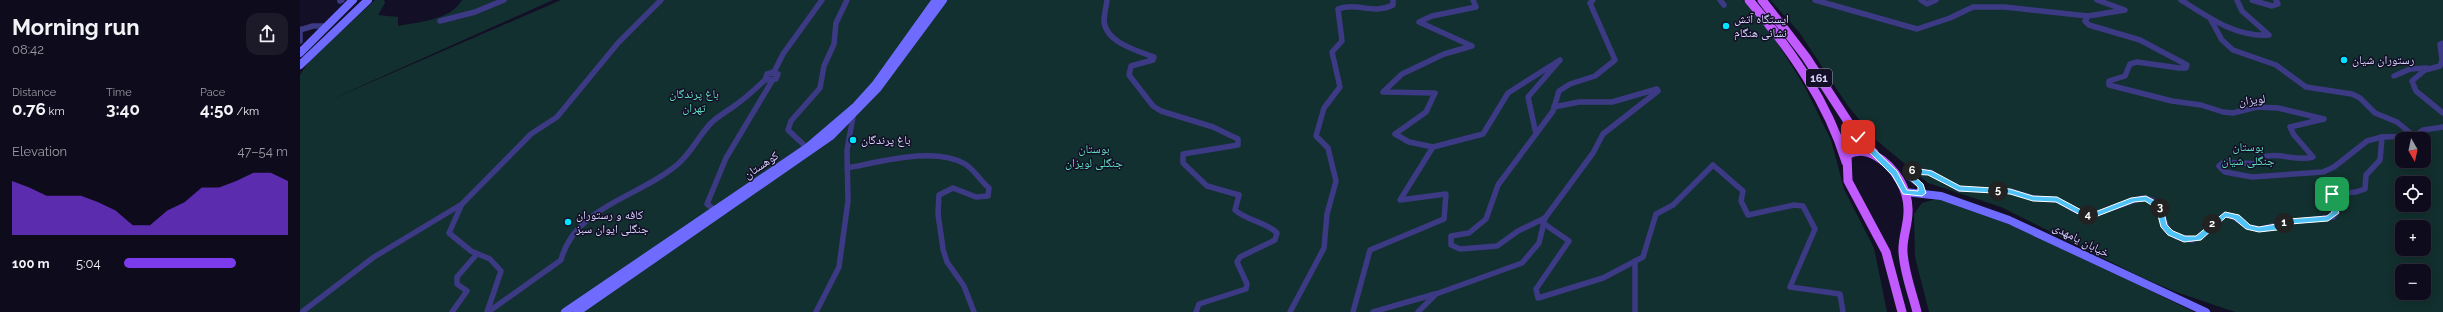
<!DOCTYPE html>
<meta charset="utf-8">
<style>
body{margin:0;font-family:Raleway,"Noto Naskh Arabic",sans-serif;background:#1c1929;color:#f1f3f6;height:100vh;display:flex;flex-direction:column;font-size:15px;white-space:nowrap}
*{box-sizing:border-box;margin:0}
p{font-size:13px;color:#9b9ba3}
.icon{flex:none;width:22px;height:22px;fill:none;stroke:currentColor;stroke-width:2;stroke-linecap:round;stroke-linejoin:round}
.map{position:relative;flex:1;overflow:hidden}
.panel{display:flex;flex-direction:column;background:#0e0b1c;width:300px}
.panel>*{flex:none}
.needle{width:26px;rotate:171deg}
.controls{position:absolute;left:2095px;top:132px;display:grid;gap:8px}
.controls a{display:grid;place-items:center;width:36px;height:36px;border-radius:8px;background:#0e0b1c;box-shadow:0 2px 10px #0003,0 0 0 1px #2e2b3b;font-size:20px}
.pin{position:absolute;display:grid;place-items:center;width:34px;height:34px;color:#fff;margin:-17px;border-radius:8px;box-shadow:0 2px 6px #0006}
.km{position:absolute;width:20px;height:20px;margin:-10px;border-radius:50%;background:#222;color:#fff;font-size:11px;line-height:20px;text-align:center}
.round{display:grid;place-items:center;flex:none;width:42px;height:42px;border-radius:12px;background:#1c1929}
.headline{display:flex;align-items:center;justify-content:space-between;height:68px;padding:0 12px}
h1{font-size:22px;font-weight:700;line-height:30px}
.figures{display:grid;grid-template-columns:repeat(3,1fr);gap:6px;height:68px;padding:4px 12px}
.figures div{display:grid;align-content:center}
.figures b{font-size:17px;font-weight:700}
.figures small{font-size:11px;font-weight:400}
.figures p{font-size:11px}
.chart{height:112px;padding:8px 12px}
.chart p{display:flex;justify-content:space-between}
.chart svg{width:100%;height:72px;margin-top:4px;fill:#7c3aed;opacity:.7}
ul{padding:0 12px;list-style:none;font-size:13px}
li{display:grid;grid-template-columns:64px 48px 1fr;align-items:center;height:30px}
li i{height:10px;border-radius:5px;background:#7c3aed}
main{display:flex;flex:1;min-height:0}
.map>svg:first-child{display:block}
</style>
<main>
<section class="panel">
<div class="headline"><div><h1>Morning run</h1><p>08:42</p></div><a class="round"><svg class="icon" aria-label="share" viewBox="0 0 24 24"><path d="M12 15V3M7 8l5-5 5 5M5 13v7h14v-7"/></svg></a></div>
<div class="figures">
<div><p>Distance</p><b>0.76<small> km</small></b></div>
<div><p>Time</p><b>3:40</b></div>
<div><p>Pace</p><b>4:50<small> /km</small></b></div>
</div>
<div class="chart"><p><span>Elevation</span>47–54 m</p>
<svg viewBox="0 0 160 44" preserveAspectRatio="none"><path d="M0 44V11L10 15L20 20L30 20L40 20L50 24L60 29L70 38L80 38L90 29L100 24L110 15L120 15L130 11L140 6L150 6L160 11V44z"/></svg>
</div>
<ul>
<li><b>100 m</b>5:04<i style="width:68%"></i></li>
</ul>
</section>
<div class="map">
<svg width="2143" height="312" viewBox="0 0 2143 312">
<rect width="100%" height="100%" fill="#130f26"/>
<g fill="#12302f" fill-rule="evenodd">
<path d="M75 0H84L85 3 78 15 98 17V26C119 22 151 20 162 0H253L23 103 261 0H1443L1473 36 1505 87 1531 140 1544 189 1574 248 1587 312H0V75L9 61Z"/>
<path d="M1470 0H2143V312H1935L1876 292 1841 277 1701 207 1628 183 1576 140 1548 106 1499 32ZM2102 139H2124V161H2102ZM2102 183H2124V205H2102ZM2102 227H2124V249H2102ZM2102 271H2124V293H2102Z"/>
<polygon points="1636,199 1659,205 1742,237 1894,312 1629,312 1615,257 1614,214 1622,203"/>
</g>
<g fill="none" stroke-linecap="round" stroke-linejoin="round">
<g stroke="#3d3a85" stroke-width="5.5">
<path d="M807 0C806 7 804 15 804 22 807 43 838 51 854 57L853 60 831 66 829 75 853 106 861 111 913 127 938 139V145L883 154V163L907 186 939 195 935 210C947 221 965 221 977 233L975 240 940 257 937 262 947 284 946 289 899 304 896 312"/>
<polyline points="1420,0 1424,5"/>
<polyline points="1515,0 1617,29 1650,18 1673,7 1705,7 1788,16"/>
<polyline points="1621,0 1627,4 1636,0"/>
<path d="M1797 0 1825 10 1788 16 1785 21 1789 25 1840 40 1887 65 1886 68H1879L1837 62 1830 64 1825 76 1809 81V85L1872 101 1901 105 1923 112 1933 113 1957 107 1978 108 2024 119 1990 127 1994 135 2013 157C1995 162 1978 151 1960 158L1958 164 1924 162 1919 166 1925 172 1952 177 2023 172 2034 167 2067 141 2082 137 2114 136 2123 130 2143 127"/>
<path d="M1881 0C1908 17 1935 37 1969 35L1942 11 1937 0"/>
<polyline points="1952,0 1972,6 1978,4 1976,0"/>
<polyline points="40,1 42,0"/>
<polyline points="1911,20 1922,40 1933,50 1976,65 2006,87 2052,94 2060,98 2075,113 2097,122 2114,136"/>
<polyline points="140,21 175,12 204,0"/>
<polyline points="0,29 0,41"/>
<polyline points="0,30 13,26 26,26"/>
<polyline points="2143,43 2140,44 2142,60 2140,66 2125,70 2112,81 2116,91 2143,113"/>
<polyline points="474,72 483,54 522,0"/>
<polygon points="474,72 478,74 476,79 465,80 467,74"/>
<polyline points="2094,76 2110,69 2127,68"/>
<polyline points="503,144 488,130 491,121 520,88 524,66 534,44 536,23 547,0"/>
<polyline points="1133,147 1109,142 1095,134 1126,112 1135,93 1083,92 1102,74 1144,54 1172,46 1119,22 1132,16 1176,7 1173,0"/>
<path d="M547 168C580 162 635 146 665 164 675 170 680 181 689 188L688 196 676 197 653 188 639 195 638 214 643 249 647 262 664 286 674 312"/>
<polyline points="1622,193 1621,186 1608,177 1609,171 1630,172 1659,189 1710,191 1733,198 1757,200 1784,215 1795,214 1842,198 1852,200 1859,206 1868,230 1877,237 1892,240 1902,235 1925,215 1932,216 1948,227 1960,229 1990,222 2033,217 2036,213 2030,198 2032,194 2056,192 2065,189 2066,175 2080,160 2082,137"/>
<polyline points="161,206 149,233 171,251 190,259 201,271 187,312"/>
<polyline points="415,210 407,204 426,158 472,81"/>
<polyline points="1245,218 1218,231 1197,246 1160,249 1151,245 1151,236 1169,233 1186,219 1198,185 1253,111 1259,91 1270,84 1295,76 1315,60 1290,3 1293,0"/>
<polyline points="1243,223 1269,241 1236,289 1238,298 1303,278 1343,257 1356,214 1373,205 1413,165 1443,191 1441,201 1448,215 1494,205 1503,206 1515,229 1490,287 1540,294 1543,312"/>
<polyline points="1335,261 1335,312"/>
<polyline points="2,312 74,257 162,204 231,134 257,117 318,43 361,0"/>
<polyline points="152,312 167,291 157,284 157,277 177,254"/>
<path d="M188 312 261 260C275 206 340 197 378 164 392 152 399 135 412 122 420 115 429 110 437 104 447 97 456 88 465 80"/>
<polyline points="516,312 539,267 548,201 547,150 553,117"/>
<path d="M990 312 1024 248 1027 214 1036 181 1028 148 1016 136 1024 108 1040 87 1032 52 1042 41 1038 9C1058 2 1072 15 1093 5V0"/>
<polyline points="1053,312 1070,250 1144,219 1146,194 1100,200 1133,147 1183,134 1208,93 1260,60 1228,97 1236,134"/>
<polyline points="1073,312 1135,294"/>
<polyline points="1118,312 1136,294 1222,263 1239,243 1245,218 1293,153 1303,134 1358,91 1357,89 1312,102 1279,102 1254,107"/>
</g>
<g stroke="#6f6bff" stroke-width="8">
<polyline points="0,53 53,0"/>
<polyline points="0,65 68,0"/>
<polyline points="1605,192 1641,196 1709,220 1906,312"/>
<polyline points="265,312 508,147 556,106 575,85 636,0"/>
<polyline points="277,312 531,136 577,89 643,0"/>
</g>
<g stroke="#c25bff" stroke-width="9">
<path d="M1449 0C1490 49 1527 100 1546 162"/>
<polyline points="1462,0 1506,57 1558,137 1574,153"/>
<polyline points="1539,140 1549,144 1556,142 1558,137"/>
<path d="M1602 312 1586 252 1548 181 1547 155C1557 149 1566 150 1576 156 1595 167 1609 190 1608 212 1608 226 1602 238 1603 252 1604 272 1612 292 1617 312"/>
</g>
</g>
<polygon fill="#4fc3f7" stroke="#fff" points="1556,136 1561,136 1597,171 1607,190 1618,191 1618,187 1604,174 1614,168 1632,171 1660,186 1710,189 1733,196 1757,197 1785,212 1795,212 1831,198 1846,196 1862,205 1867,225 1873,231 1885,236 1896,236 1925,212 1939,215 1950,225 1959,227 1976,224 1989,219 2027,216 2032,212 2026,198 2032,192 2035,194 2033,198 2039,213 2028,221 1990,224 1977,230 1959,232 1946,229 1934,219 1926,217 1901,240 1884,242 1868,235 1861,227 1856,208 1845,201 1834,202 1795,217 1784,217 1756,202 1733,201 1710,194 1659,191 1628,175 1612,174 1623,184 1626,193 1622,196 1603,194 1592,175 1556,139"/>
<g fill="#00e5ff" stroke="#130f26" stroke-width="1.5">
<circle cx="1426" cy="26" r="4"/>
<circle cx="2044" cy="60" r="4"/>
<circle cx="553" cy="140" r="4"/>
<circle cx="268" cy="222" r="4"/>
</g>
<g text-anchor="middle" stroke-width="3" stroke-linejoin="round" paint-order="stroke">
<rect fill="#130f26" stroke="#9e99be" stroke-width="1" x="1506" y="69" width="26" height="18" rx="3"/>
<g font-size="11" font-weight="bold" fill="#d9d4ff">
<text x="1519" y="82">161</text>
</g>
<g font-size="12" fill="#d9d4ff" stroke="#130f26" text-anchor="start">
<text x="1434" y="23">ایستگاه آتش<tspan x="1434" dy="14">نشانی هنگام</tspan></text>
<text x="2052" y="64">رستوران شیان</text>
<text x="561" y="144">باغ پرندگان</text>
<text x="276" y="219">کافه و رستوران<tspan x="276" dy="14">جنگلی ایوان سبز</tspan></text>
</g>
<g font-size="12" fill="#5fe0c0" stroke="#130f26">
<text x="394" y="98">باغ پرندگان<tspan x="394" dy="14">تهران</tspan></text>
<text x="1948" y="151">بوستان<tspan x="1948" dy="14">جنگلی شیان</tspan></text>
<text x="794" y="153">بوستان<tspan x="794" dy="14">جنگلی لویزان</tspan></text>
</g>
<g font-size="12" fill="#d9d4ff" stroke="#130f26">
<text transform="translate(1952 100) rotate(-7)" y="4">لویزان</text>
<text transform="translate(461 165) rotate(-34)" y="4">کوهستان</text>
<text transform="translate(1781 240) rotate(27)" y="4">خیابان یامهدی</text>
</g>
</g>
</svg>
<div class="controls">
<a><svg class="needle" viewBox="-14 -14 28 28"><path d="M0-13l5 13h-10z" fill="#e53935"/><path d="M0 13l5-13h-10z" fill="#9b9ba3"/></svg></a>
<a><svg class="icon" aria-label="locate" viewBox="0 0 24 24"><circle cx="12" cy="12" r="6"/><path d="M12 2v4M12 18v4M2 12h4M18 12h4"/></svg></a>
<a>+</a>
<a>−</a>
</div>
<div class="pin" style="left:2032px;top:194px;background:#1e9e55"><svg class="icon" aria-label="arrive" viewBox="0 0 24 24"><path d="M6 21V4h12l-3 4 3 4H6"/></svg></div>
<div class="pin" style="left:1558px;top:137px;background:#d93025"><svg class="icon" aria-label="check" viewBox="0 0 24 24"><path d="M5 12l5 5 9-10"/></svg></div>
<b class="km" style="left:1984px;top:223px">1</b>
<b class="km" style="left:1912px;top:224px">2</b>
<b class="km" style="left:1860px;top:208px">3</b>
<b class="km" style="left:1788px;top:215px">4</b>
<b class="km" style="left:1698px;top:191px">5</b>
<b class="km" style="left:1612px;top:171px">6</b>
</div>
</main>
